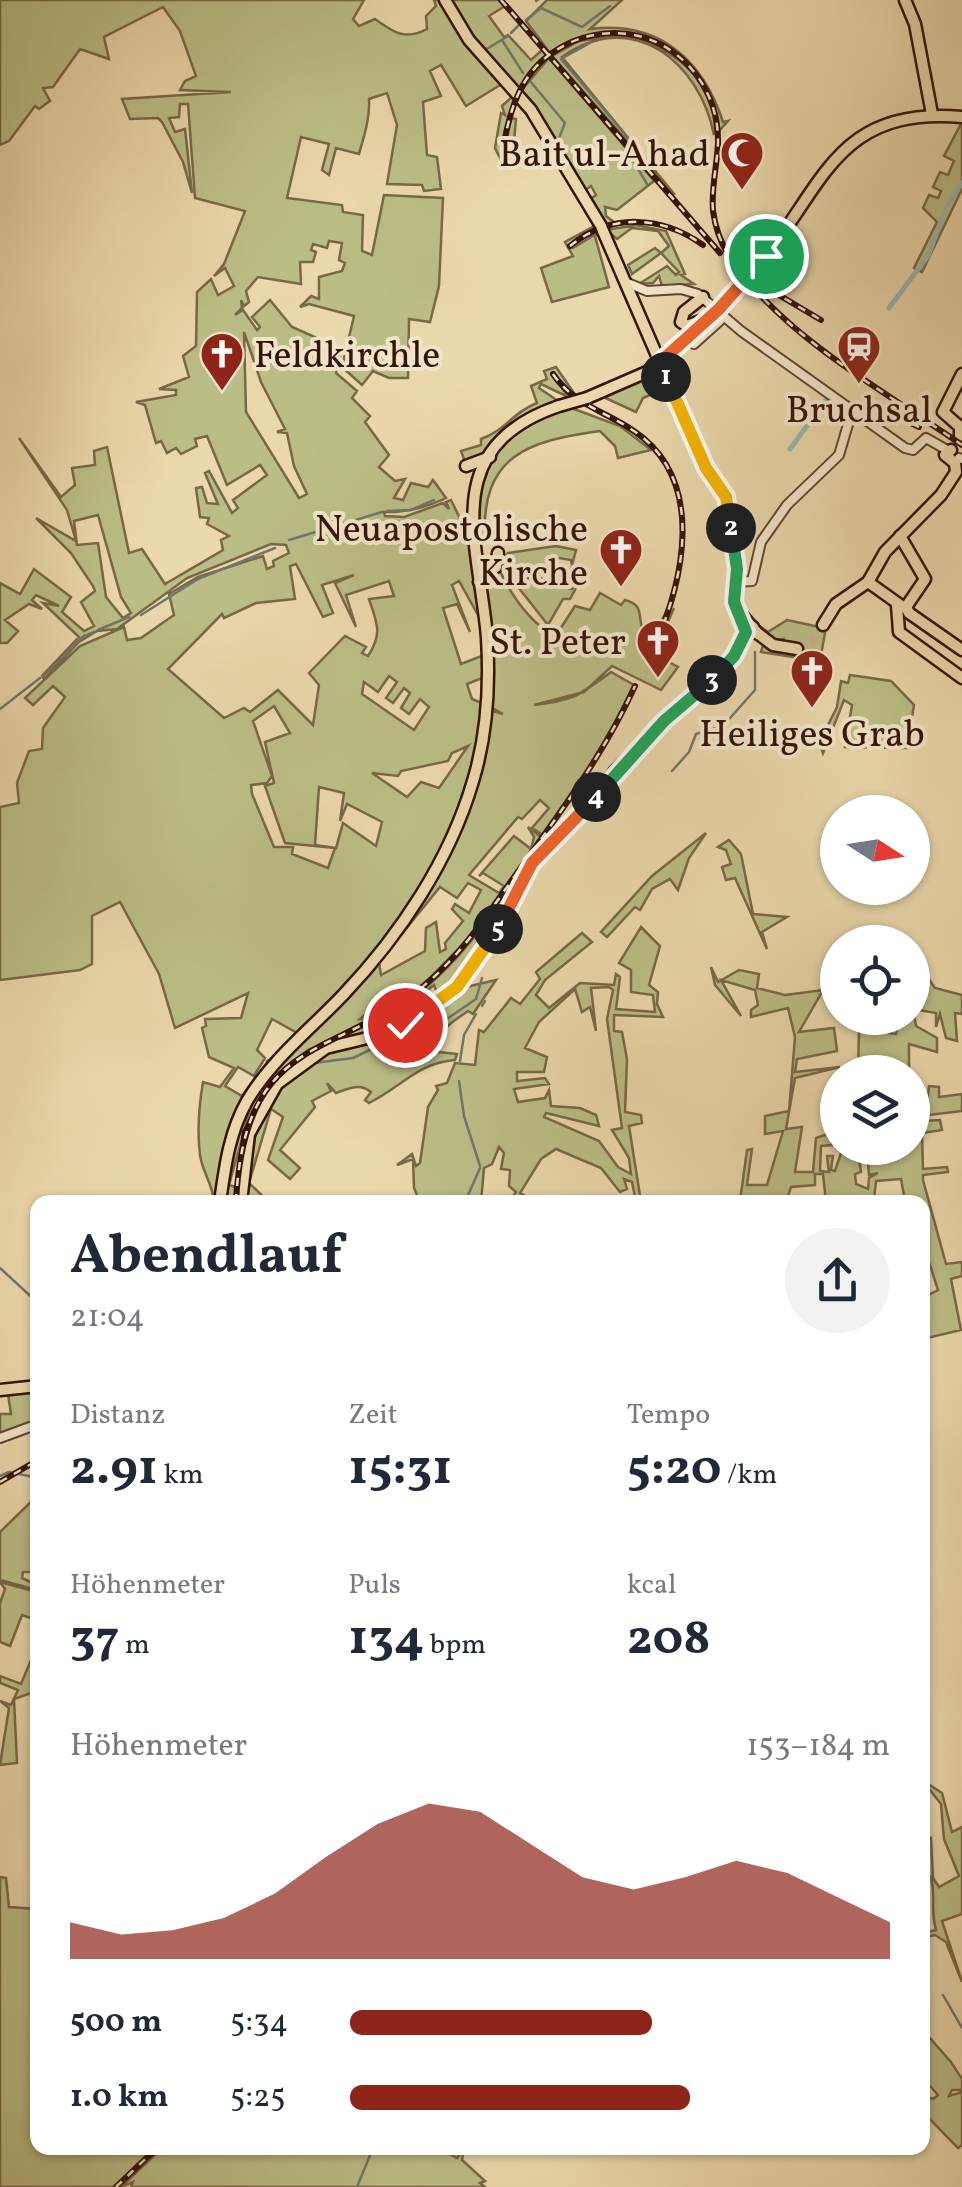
<!DOCTYPE html>
<html lang="de">
<meta charset="utf-8">
<style>
body{margin:0;font-family:Vollkorn,serif;background:#f2f2f3;color:#1f2937;height:100vh;display:flex;flex-direction:column;font-size:38px;white-space:nowrap}
*{box-sizing:border-box;margin:0}
p{font-size:32px;color:#747a83}
.icon{flex:none;width:55px;height:55px;fill:none;stroke:currentColor;stroke-width:2;stroke-linecap:round;stroke-linejoin:round}
.map{position:relative;flex:1;overflow:hidden}
.panel{position:absolute;left:30px;top:1195px;width:900px;height:960px;display:flex;flex-direction:column;background:#fff;border-radius:20px;box-shadow:0 2px 8px #0004}
.panel>*{flex:none}
.needle{width:65px;rotate:102deg}
.tools{position:absolute;left:820px;top:795px;display:grid;gap:20px}
.tools a{display:grid;place-items:center;width:110px;height:110px;border-radius:50%;background:#fff;box-shadow:0 2px 8px #0004;font-size:50px}
.pin{position:absolute;display:grid;place-items:center;width:85px;height:85px;color:#fff;margin:-42px;border:5px solid #fff;border-radius:50%;box-shadow:0 2px 10px #0007}
.km{position:absolute;width:50px;height:50px;margin:-25px;border-radius:50%;background:#222;color:#fff;font-size:28px;line-height:50px;text-align:center}
.round{display:grid;place-items:center;flex:none;width:105px;height:105px;border-radius:52px;background:#f2f2f3}
.head{display:flex;align-items:center;justify-content:space-between;height:170px;padding:0 40px}
h1{font-size:55px;font-weight:700;line-height:75px}
.metrics{display:grid;grid-template-columns:repeat(3,1fr);gap:15px;height:170px;padding:10px 40px}
.metrics div{display:grid;align-content:center}
.metrics b{font-size:50px;font-weight:700}
.metrics small{font-size:28px;font-weight:400}
.metrics p{font-size:28px}
.chart{height:280px;padding:20px 40px}
.chart p{display:flex;justify-content:space-between}
.chart svg{width:100%;height:180px;margin-top:10px;fill:#8f2418;opacity:.7}
ul{padding:0 40px;list-style:none;font-size:32px}
li{display:grid;grid-template-columns:160px 120px 1fr;align-items:center;height:75px}
li i{height:25px;border-radius:12px;background:#8f2418}
.map>svg:first-child{display:block}
</style>
<div class="map">
<svg width="962" height="2187" viewBox="0 0 962 2187">
<rect width="100%" height="100%" fill="#ead7ab"/>
<filter id="stains"><feTurbulence type="fractalNoise" baseFrequency=".002" numOctaves="4"/><feColorMatrix values="0 0 0 0 .2 0 0 0 0 .09 0 0 0 0 .02 0 0 0 .5 -.17"/></filter>
<radialGradient id="worn" r=".72"><stop offset=".6" stop-color="#630" stop-opacity="0"/><stop offset="1" stop-color="#630" stop-opacity=".3"/></radialGradient>
<g fill="#bbbd86" stroke="#786846" stroke-width="2.5" fill-rule="evenodd">
<path d="M0 0H364L353 19 359 26 375 19C393 32 405 41 427 29L426 16 436 6 434 0H442L469 43 516 94 503 143 511 118 516 119 513 153 501 160 495 148 501 113 505 115 502 106 512 97 505 82 466 106 441 65 430 71 441 96 423 102 427 155 437 157 441 189 424 191 422 185 387 184 397 125 387 93 369 99C370 119 364 136 359 154L336 148 329 175 322 170 329 144 301 137 287 198 342 205 343 212 363 215 362 251 372 255 384 195 443 198 439 286 430 322 409 319 408 378H389L373 371 362 385 342 367 354 316 309 304 300 307 311 296 319 299V277L342 271 345 263 339 260 342 243 329 241 327 248 313 244 311 250 316 252 313 262H300L301 284 258 277 246 291 249 302 244 306 241 300 242 308 235 315 243 310 257 330 260 327 252 317 270 300 292 327 342 349 336 373 357 391 352 398 370 416 365 422 389 455 379 467 395 481 405 479 394 498 403 500 411 483 428 487 433 480 446 498C428 507 404 513 384 512L385 516 404 517 443 503 449 509 446 502 451 500 468 535 483 624 459 581 452 585 470 632 457 604 443 608 461 664 484 655 485 677 467 684 472 699 484 704 479 745 462 795 466 797C448 839 403 940 366 961H371L265 1073 267 1061 281 1054 297 1033 272 1019 257 1050 265 1058 254 1076 238 1067 225 1086 242 1096 256 1077 260 1080 232 1131 218 1202H214C213 1185 202 1171 200 1155 197 1132 199 1106 203 1082L220 1087 234 1068 209 1057 202 1028 206 1026 205 1019 241 1018 248 993 175 1028 159 974 120 902 92 916V964L80 970 0 980V807L19 803 17 783 29 751 42 749 43 728 65 697 53 686 33 705 25 698 80 646 124 627 127 640 141 638 174 615 169 594 198 577 263 556 267 569 274 566 273 561 289 553 286 545 271 544 187 578 117 629 97 631 79 642 44 679 42 676 79 637 43 603 59 606 36 595 32 600 42 609 29 604 5 620 18 631 7 643H0V583L20 594 34 569 71 597 62 612 84 631 94 626 81 602 95 591 93 586 71 553 36 518 76 541 67 510 19 438 61 497 75 485 72 468 95 465 94 451 107 447 129 553 142 549 165 584 223 550 221 540 229 536 207 524 209 518 200 517 196 488 202 487 207 503 218 504 205 473 209 471 232 513 238 508 233 500 267 475 260 465 227 485 207 436 195 439 197 446 181 454 176 448 167 453 161 441 156 443 145 405 136 402 176 395V390L159 389 189 377 183 356 196 346 197 292 211 279 218 295 234 286 225 268 214 276 224 264 245 211 195 198 188 104H180L179 117 169 118 175 132 185 129 192 193 183 162 162 122 158 118 130 119 122 99 231 92 180 90 185 81 196 76 180 31 163 7 104 37 109 59 80 49 53 87 43 88 50 101 39 109 35 106 9 141 0 145ZM244 332 261 382 285 429 277 432 287 433 294 466 307 494 299 498 246 412ZM98 515 121 597 131 613 123 618 106 597 98 543 77 545 74 521ZM296 564 323 617 333 613 322 585 354 575 335 583 356 627 346 595 389 581 394 596 369 599C377 623 383 634 368 656L362 653 366 647 345 636 309 673 319 685 313 725 278 690 250 712 244 708 224 718 168 669 222 614 224 618 256 603 295 599 290 566ZM389 676 397 682 386 698 393 703 404 688 410 693 401 708 409 714 420 699 429 707 414 730 362 694 364 682 378 692ZM274 706 290 733 265 742 274 783 265 786 285 843 335 848 328 868 292 854 293 847H274L252 794 251 785 267 783 272 776 253 721ZM468 746 439 788 421 782 407 797 372 773 398 776 401 771 448 761 452 753ZM319 787 344 793 340 821 347 804 382 822 376 846 343 823 336 848 315 845Z"/>
<polygon points="450,0 500,0 505,6 489,16 504,37 508,35 531,60 542,50 547,55 518,90 474,42"/>
<path d="M547 0H622L590 29C659 20 703 60 723 122L728 121 719 131C707 45 622 9 550 53L526 21Z"/>
<path d="M619 35C666 41 722 82 714 135 700 64 634 6 562 57L675 195 552 56 579 41Z"/>
<polygon points="549,58 654,181 617,210 605,207 606,216 614,222 603,225 589,200 596,195 591,186 584,191 520,92"/>
<polygon points="962,122 962,189 922,272 914,268 937,222 923,208 929,195 938,198 941,191 933,187 940,172 948,175 954,161 944,156"/>
<polygon points="596,225 570,245 573,248 601,231 595,236 609,287 552,302 541,268 573,256 565,242"/>
<polygon points="636,225 666,231 685,274 681,275 694,284 662,286 659,276 653,283 639,284 667,266 676,275 679,272 661,253 632,274 628,265 655,248 661,253 669,246 658,231 632,228 617,239 606,230"/>
<path d="M556 367 576 396 553 374 568 397 541 384 539 388 561 403 538 412 479 467 465 462 461 451 481 445V439C505 431 513 412 537 403L531 386 547 379 544 371Z"/>
<polygon points="656,373 669,387 643,398 636,412 601,396"/>
<path d="M566 406 620 426 651 450 618 458 615 446 600 431C528 441 480 455 485 541L479 537C473 457 499 440 566 406Z"/>
<polygon points="556,546 576,550 572,565 571,560 553,557 550,575 567,579 572,566 567,582 525,577 500,567 508,553"/>
<path d="M499 569C511 595 529 621 555 637L575 606 590 610 600 593 621 605 625 600C643 605 638 613 642 628L649 634 657 630 669 606 654 650 674 608 654 654 678 667 661 690 612 666 584 692 534 705C573 701 578 696 611 672L634 685 597 758 543 835 532 828 549 808 540 800 522 819 518 817 469 875 499 893 504 886 483 873 479 876 514 836 531 849 534 837 528 827 541 837 468 939 420 988 393 1007 387 1009 385 998 360 1019 375 1018 308 1050 272 1079 248 1118 229 1185 235 1187V1202H222L233 1141 258 1089 373 963 460 832 489 710 503 714 489 706 481 579ZM468 883 481 890 469 913 455 904 452 909 463 921 445 943 446 949 440 952 436 922 426 928 425 951 381 975 379 962 440 887 457 898Z"/>
<polygon points="507,573 572,589 573,587 576,588 570,599 563,599 548,625"/>
<polygon points="787,620 819,627 825,633 820,661 761,652 764,642 780,644 783,639 772,641 759,632 761,627 768,632"/>
<polygon points="850,675 891,681 914,705 907,748 845,747 852,705 844,700 823,753 819,743 837,707 841,681 848,683"/>
<polygon points="706,833 689,858 678,890 670,879 652,889 640,910 635,907 607,937 601,932 652,876"/>
<path d="M544 839 490 940 440 1001 434 985 413 1001 421 1014 384 1033 341 1040 276 1083 246 1133C280 1041 366 1041 431 983 477 943 509 888 544 839Z"/>
<polygon points="729,840 741,854 753,914 787,917 762,932 767,949 735,878 726,880 722,867 731,864 726,850 718,847"/>
<path d="M641 927 660 946 649 985 658 992 657 1004 663 1017 614 1015V1031L622 1032 627 1059 625 1112 641 1115 642 1123 629 1126 641 1202H636L632 1182 624 1179 627 1189 620 1192 601 1168 556 1149 541 1159 520 1193 536 1202H509L516 1192 509 1186 510 1170 501 1169 504 1153 499 1147 492 1164 484 1168 481 1202H420L414 1188 413 1159 397 1165 412 1154 416 1166 420 1163 428 1107 438 1090 436 1086 447 1083 455 1063 475 1065 479 1030 484 1032 511 998 520 1004 540 979 536 972 582 933 592 942 545 980 536 995 549 1008 580 983 614 985 616 974 620 977 616 1009 655 1012 653 995 631 992V970L619 963ZM609 987 613 990 607 1019 622 1128 612 1130 629 1158 631 1174 618 1167 599 1141 544 1117 546 1113 599 1126 596 1115 580 1108 551 1106 549 1090 545 1098 518 1102 514 1089 549 1084 545 1078 517 1081V1072H544L547 1057 525 1048 539 1022 575 989 582 1012 590 1007 596 1031 591 988Z"/>
<polygon points="711,967 718,982 739,970 759,974 757,988 785,995 823,990 799,1032 834,1028 837,1051 797,1059 795,1072 840,1067 795,1078 786,1129 802,1127 795,1172 813,1172 816,1138 831,1133 832,1145 821,1146 820,1171 829,1172 827,1156 833,1156 831,1170 835,1171 841,1153 858,1152 861,1172 855,1174 856,1184 868,1189 869,1178 878,1173 869,1175 867,1148 874,1148 877,1159 912,1148 913,1101 927,1104 929,1086 939,1087 939,1097 962,1094 962,1111 920,1116 921,1121 940,1120 942,1130 922,1133 923,1169 947,1167 948,1172 923,1175 923,1180 946,1264 962,1262 962,1276 951,1279 961,1330 923,1339 923,1281 928,1295 938,1290 928,1259 923,1260 923,1224 928,1223 922,1202 896,1202 905,1201 901,1179 876,1181 874,1199 826,1202 823,1174 815,1174 815,1185 791,1187 787,1199 824,1202 740,1201 747,1150 752,1149 747,1185 767,1185 783,1131 765,1134 765,1116 789,1111 795,1037 788,1008 751,1017 751,1010 758,1005 755,990 721,980 741,1016 715,985"/>
<polygon points="917,972 924,972 935,988 962,995 962,1014 955,1013 957,1041 946,1038 940,1014 936,1027 936,1013 913,1009 916,1026 937,1038 937,1052 909,1044 909,1072 858,1072 859,1030 896,1034 900,1018 912,1018 913,983"/>
<path d="M496 980 473 1014 468 1011C450 1024 437 1029 439 1052L457 1054 455 1060C417 1063 402 1087 369 1103L365 1100 371 1092C360 1083 349 1088 336 1093L327 1083 331 1091 312 1101 315 1107 280 1150 300 1168 290 1179 268 1160 283 1117 271 1109 249 1183 269 1202H243L252 1131 283 1080 334 1048 409 1028 462 988Z"/>
<polygon points="37,1387 37,1423 0,1437 0,1414 11,1414 8,1394 0,1394"/>
<polygon points="37,1496 37,1572 23,1572 22,1578 37,1585 37,1590 0,1580 0,1532"/>
<polygon points="0,1582 37,1592 37,1620 22,1615 10,1646 0,1642 0,1603 5,1589"/>
<polygon points="34,1653 37,1691 14,1699 17,1763 0,1765 9,1708 0,1701 11,1705 18,1690 0,1683 0,1676 21,1684"/>
<path d="M922 1780 942 1793 952 1832 962 1827V1914L942 1921 962 1982 946 1942 935 1935 923 1938V1933L936 1930C930 1909 936 1898 931 1877L923 1874V1839L931 1838 933 1878 939 1887 959 1876 944 1839 941 1804Z"/>
<polygon points="0,1877 6,1878 9,1907 37,1909 38,2148 155,2148 115,2187 0,2187"/>
<polygon points="922,2029 951,2062 962,2079 962,2090 952,2090 949,2096 962,2092 962,2145 958,2148 923,2112 923,2095 933,2099 938,2095 923,2078"/>
<polygon points="162,2148 439,2148 457,2158 464,2148 462,2160 485,2181 480,2183 485,2187 131,2187 133,2182 121,2187"/>
</g>
<g fill="none" stroke-linecap="round" stroke-linejoin="round">
<g stroke="#71766c" stroke-width="2.5">
<polyline points="499,0 508,11"/>
<polyline points="536,1 538,0"/>
<polyline points="526,20 541,8 582,27 610,6"/>
<polyline points="511,33 520,24"/>
<polyline points="502,40 523,73"/>
<polyline points="590,43 561,59 628,138"/>
<polyline points="485,50 508,36"/>
<polyline points="530,81 565,123 559,138"/>
<polyline points="625,147 647,184"/>
<polyline points="387,511 411,510 434,500"/>
<polyline points="289,540 382,512"/>
<polyline points="141,615 198,579 275,548"/>
<polyline points="98,630 129,617"/>
<polyline points="87,635 94,632"/>
<polyline points="43,676 85,635"/>
<polyline points="0,709 40,678"/>
<polyline points="672,771 689,752 696,734 723,726 755,690 755,652"/>
<polyline points="482,1006 485,1001"/>
<polyline points="460,1061 464,1035 476,1014"/>
<polyline points="314,1063 353,1058 382,1044 430,1046 444,1021 476,999 482,978"/>
<polyline points="459,1081 464,1116 480,1166"/>
<polyline points="252,1148 258,1127"/>
<polyline points="465,1202 480,1168"/>
<polyline points="0,1268 38,1303"/>
<polyline points="0,1476 9,1472 38,1478"/>
<polyline points="943,1995 962,2028"/>
<polyline points="357,2187 373,2148"/>
</g>
<g stroke="#99b8b0" stroke-width="5">
<polyline points="889,308 928,256 947,206 962,183"/>
<polyline points="790,449 828,397"/>
</g>
<polyline stroke="#c6b08a" stroke-width="10" stroke-dasharray="10 5" stroke-linecap="butt" points="797,649 813,641 823,625"/>
<defs>
<g id="minor">
<polyline points="630,284 647,291 681,289 698,294 741,331 905,448 913,450 926,438 947,450"/>
<polyline points="694,344 724,317"/>
<polyline points="959,458 962,459"/>
<polyline points="736,582 752,581 761,542 787,505 839,455 852,411"/>
<polyline points="0,1438 38,1424"/>
</g>
<g id="major">
<polyline points="445,0 469,40 531,110 601,226"/>
<polyline points="905,0 915,24 932,114"/>
<polyline points="603,231 704,464 728,503 737,569 736,608 758,634"/>
<path d="M756 269C824 188 834 106 962 117"/>
<polyline points="703,297 684,312 681,322 687,326 703,320"/>
<polyline points="719,309 734,293"/>
<polyline points="587,398 647,372 716,313"/>
<polyline points="960,436 960,427 943,412 962,374"/>
<polyline points="951,450 945,455 955,463"/>
<polyline points="466,466 490,457"/>
<polyline points="900,536 925,579 906,607"/>
<polyline points="479,582 483,574 496,567 498,553"/>
<polyline points="868,582 903,607"/>
<polyline points="897,605 899,632 962,678"/>
<polyline points="906,607 909,613 962,650"/>
<polyline points="823,625 836,604 868,582 885,552 941,495 956,472 955,463"/>
<polyline points="756,632 773,645 797,649"/>
<path d="M220 1202C225 1167 229 1133 247 1101 271 1060 312 1028 344 994 400 935 450 860 473 781 487 735 490 686 487 638 480 546 435 448 559 406"/>
<polyline points="241,1202 249,1134 277,1084 326,1048 384,1034 405,1025 457,987 489,944 521,880 544,848 592,803 615,771 665,721 719,674 753,627"/>
<polyline points="0,1390 38,1386"/>
</g>
</defs>
<use href="#minor" stroke="#62442f" stroke-width="12"/>
<use href="#major" stroke="#351306" stroke-width="15"/>
<use href="#minor" stroke="#f1e5c8" stroke-width="8"/>
<use href="#major" stroke="#ead7ab" stroke-width="10"/>
<defs>
<g id="rail">
<polyline points="501,0 720,253"/>
<path d="M504 144C510 109 521 74 552 53 577 35 609 29 639 36 687 49 719 93 718 143 717 166 711 189 713 211 716 234 726 255 741 273 799 346 886 392 962 445"/>
<path d="M570 246C611 213 661 215 703 245"/>
<polyline points="757,282 821,320"/>
<path d="M553 374C574 405 605 411 634 431 708 481 683 583 653 650"/>
<polyline points="883,410 919,427"/>
<path d="M236 1202C245 1018 350 1067 448 963 476 934 498 899 522 866 564 807 605 752 635 686"/>
<polyline points="0,1482 38,1460"/>
<polyline points="116,2187 157,2148"/>
</g>
</defs>
<use href="#rail" stroke="#351306" stroke-width="6"/>
<use href="#rail" stroke="#f1e5c8" stroke-width="2.5" stroke-dasharray="8" stroke-linecap="butt"/>
<defs>
<g id="major-bridge">
<polyline points="601,226 603,231"/>
<polyline points="734,293 756,269"/>
<polyline points="716,313 719,309"/>
<polyline points="559,406 587,398"/>
</g>
</defs>
<use href="#major-bridge" stroke="#351306" stroke-width="15" stroke-linecap="butt"/>
<use href="#major-bridge" stroke="#ead7ab" stroke-width="10"/>
</g>
<g fill="none" stroke-linecap="round" stroke-linejoin="round">
<defs>
<polyline id="split-1" points="666,377 659,363 719,309 766,256"/>
<polyline id="split-2" points="666,377 706,468 726,497 731,528"/>
<polyline id="split-3" points="712,680 734,656 746,632 734,602 737,569 731,528"/>
<polyline id="split-4" points="596,797 664,721 712,680"/>
<polyline id="split-5" points="498,929 532,863 596,797"/>
<polyline id="split-6" points="405,1025 457,987 498,929"/>
</defs>
<use href="#split-1" stroke="#fff" stroke-width="20"/>
<use href="#split-2" stroke="#fff" stroke-width="20"/>
<use href="#split-3" stroke="#fff" stroke-width="20"/>
<use href="#split-4" stroke="#fff" stroke-width="20"/>
<use href="#split-5" stroke="#fff" stroke-width="20"/>
<use href="#split-6" stroke="#fff" stroke-width="20"/>
<use href="#split-1" stroke="#f0652b" stroke-width="12"/>
<use href="#split-2" stroke="#f5b400" stroke-width="12"/>
<use href="#split-3" stroke="#22a559" stroke-width="12"/>
<use href="#split-4" stroke="#22a559" stroke-width="12"/>
<use href="#split-5" stroke="#f0652b" stroke-width="12"/>
<use href="#split-6" stroke="#f5b400" stroke-width="12"/>
</g>
<defs>
<symbol id="mosque-pin" viewBox="-11 -11 22 30"><path d="M0 17L-7.5 6A9.5 9.5 0 1 1 7.5 6Z" fill="#8f2418" stroke="#f1e5c8"/><path d="M3.5-4.9A6 6 0 1 0 3.5 4.9A5 5 0 1 1 3.5-4.9Z" fill="#fff"/></symbol>
<symbol id="station-pin" viewBox="-11 -11 22 30"><path d="M0 17L-7.5 6A9.5 9.5 0 1 1 7.5 6Z" fill="#8f2418" stroke="#f1e5c8"/><path d="M-3-6H3Q5-6 5-4V2Q5 4 3 4L4.5 6H3L1.5 4h-3L-3 6H-4.5L-3 4Q-5 4-5 2V-4Q-5-6-3-6ZM-3.5-4v3h7v-3ZM-3.5 1v1.5H-2V1ZM2 1v1.5H3.5V1Z" fill="#fff"/></symbol>
<symbol id="church-pin" viewBox="-11 -11 22 30"><path d="M0 17L-7.5 6A9.5 9.5 0 1 1 7.5 6Z" fill="#8f2418" stroke="#f1e5c8"/><path d="M-1.2-6h2.4v3.5h3.3v2.4h-3.3V6h-2.4V-.1h-3.3v-2.4h3.3Z" fill="#fff"/></symbol>
</defs>
<g fill-rule="evenodd">
<use href="#mosque-pin" x="717" y="128" width="50" height="68"/>
<use href="#station-pin" x="834" y="322" width="50" height="68"/>
<use href="#church-pin" x="197" y="329" width="50" height="68"/>
<use href="#church-pin" x="596" y="525" width="50" height="68"/>
<use href="#church-pin" x="633" y="616" width="50" height="68"/>
<use href="#church-pin" x="787" y="646" width="50" height="68"/>
</g>
<g text-anchor="middle" stroke-width="8" stroke-linejoin="round" paint-order="stroke">
<g font-size="38" fill="#351306" stroke="#f1e5c8" text-anchor="end">
<text x="710" y="166">Bait ul-Ahad</text>
<text x="254" y="367" text-anchor="start">Feldkirchle</text>
<text x="859" y="422" text-anchor="middle">Bruchsal</text>
<text x="588" y="541">Neuapostolische<tspan x="588" dy="44">Kirche</tspan></text>
<text x="626" y="654">St. Peter</text>
<text x="812" y="746" text-anchor="middle">Heiliges Grab</text>
</g>
</g>
<rect width="100%" height="100%" filter="url(#stains)"/>
<rect width="100%" height="100%" fill="url(#worn)"/>
</svg>
<div class="tools">
<a><svg class="needle" viewBox="-14 -14 28 28"><path d="M0-13l5 13h-10z" fill="#e53935"/><path d="M0 13l5-13h-10z" fill="#747a83"/></svg></a>
<a><svg class="icon" aria-label="locate" viewBox="0 0 24 24"><circle cx="12" cy="12" r="6"/><path d="M12 2v4M12 18v4M2 12h4M18 12h4"/></svg></a>
<a><svg class="icon" aria-label="layers" viewBox="0 0 24 24"><path d="M12 4l9 5-9 5-9-5zM3 14l9 5 9-5"/></svg></a>
</div>
<div class="pin" style="left:766px;top:256px;background:#1e9e55"><svg class="icon" aria-label="arrive" viewBox="0 0 24 24"><path d="M6 21V4h12l-3 4 3 4H6"/></svg></div>
<div class="pin" style="left:405px;top:1025px;background:#d93025"><svg class="icon" aria-label="check" viewBox="0 0 24 24"><path d="M5 12l5 5 9-10"/></svg></div>
<b class="km" style="left:666px;top:377px">1</b>
<b class="km" style="left:731px;top:528px">2</b>
<b class="km" style="left:712px;top:680px">3</b>
<b class="km" style="left:596px;top:797px">4</b>
<b class="km" style="left:498px;top:929px">5</b>
<section class="panel">
<div class="head"><div><h1>Abendlauf</h1><p>21:04</p></div><a class="round"><svg class="icon" aria-label="share" viewBox="0 0 24 24"><path d="M12 15V3M7 8l5-5 5 5M5 13v7h14v-7"/></svg></a></div>
<div class="metrics">
<div><p>Distanz</p><b>2.91<small> km</small></b></div>
<div><p>Zeit</p><b>15:31</b></div>
<div><p>Tempo</p><b>5:20<small> /km</small></b></div>
</div>
<div class="metrics">
<div><p>Höhenmeter</p><b>37<small> m</small></b></div>
<div><p>Puls</p><b>134<small> bpm</small></b></div>
<div><p>kcal</p><b>208</b></div>
</div>
<div class="chart"><p><span>Höhenmeter</span>153–184 m</p>
<svg viewBox="0 0 160 44" preserveAspectRatio="none"><path d="M0 44V35L10 38L20 37L30 34L40 28L50 19L60 11L70 6L80 8L90 16L100 24L110 27L120 24L130 20L140 23L150 29L160 35V44z"/></svg>
</div>
<ul>
<li><b>500 m</b>5:34<i style="width:56%"></i></li>
<li><b>1.0 km</b>5:25<i style="width:63%"></i></li>
</ul>
</section>
</div>
